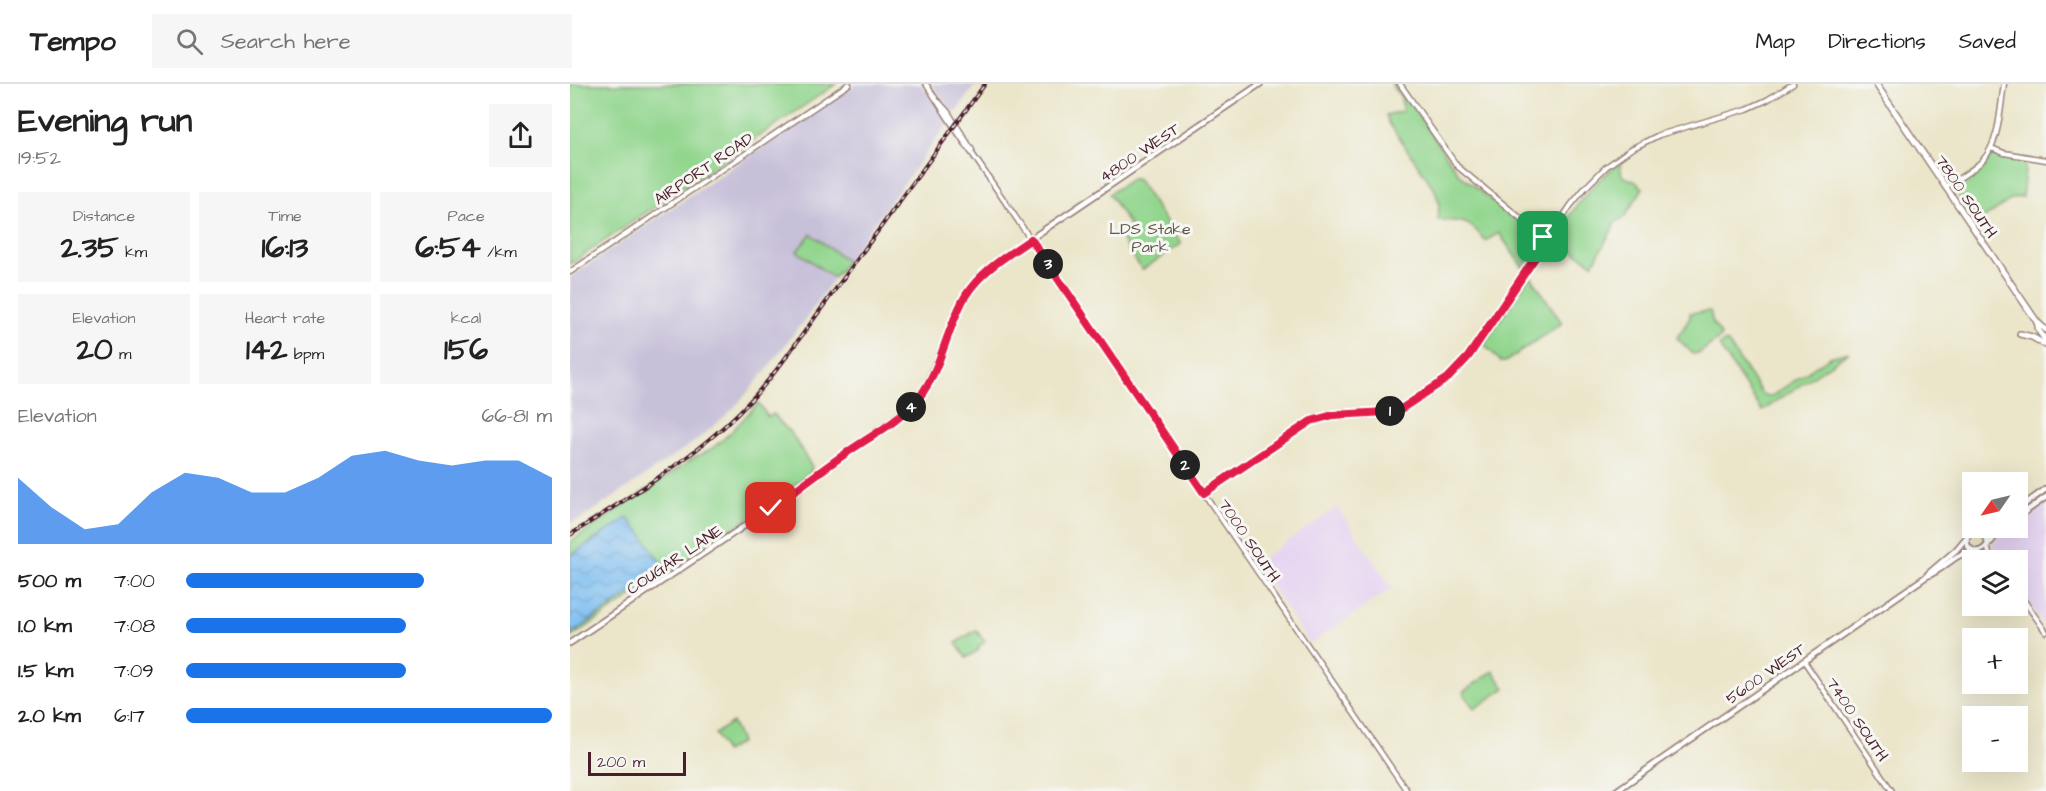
<!DOCTYPE html>
<meta charset="utf-8">
<style>
body{margin:0;font-family:"Architects Daughter",sans-serif;background:#f6f6f6;color:#222;height:100vh;display:flex;flex-direction:column;font-size:22px;white-space:nowrap}
*{box-sizing:border-box;margin:0}
p{font-size:20px;color:#767676}
.icon{flex:none;width:33px;height:33px;fill:none;stroke:currentColor;stroke-width:2;stroke-linecap:round;stroke-linejoin:round}
.map{position:relative;flex:1;overflow:hidden}
.panel{display:flex;flex-direction:column;background:#fff;width:570px}
.panel>*{flex:none}
.needle{width:39px;rotate:236deg}
.fabs{position:absolute;left:1392px;top:388px;display:grid;gap:12px}
.fabs a{display:grid;place-items:center;width:66px;height:66px;border-radius:0px;background:#fff;box-shadow:0 6px 24px #0002;font-size:30px}
.scale{position:absolute;left:18px;bottom:15px;width:98px;box-sizing:border-box;padding-left:6px;border:3px solid #4a1f2b;border-top:0;font-size:16px;line-height:21px;white-space:nowrap;color:#4a1f2b;-webkit-text-stroke:4px #f6f6f2;paint-order:stroke}
.pin{position:absolute;display:grid;place-items:center;width:51px;height:51px;color:#fff;margin:-26px;border-radius:12px;box-shadow:0 3px 9px #0006}
.km{position:absolute;width:30px;height:30px;margin:-15px;border-radius:50%;background:#222;color:#fff;font-size:16px;line-height:30px;text-align:center}
.round{display:grid;place-items:center;flex:none;width:63px;height:63px;border-radius:0px;background:#f6f6f6}
.overview{display:flex;align-items:center;justify-content:space-between;height:102px;padding:0 18px}
h1{font-size:33px;font-weight:700;line-height:45px}
.figures{display:grid;grid-template-columns:repeat(3,1fr);gap:9px;height:102px;padding:6px 18px}
.figures div{display:grid;align-content:center;border-radius:0px;background:#f6f6f6;text-align:center}
.figures b{font-size:30px;font-weight:700}
.figures small{font-size:16px;font-weight:400}
.figures p{font-size:16px}
.chart{height:168px;padding:12px 18px}
.chart p{display:flex;justify-content:space-between}
.chart svg{width:100%;height:108px;margin-top:6px;fill:#1a73e8;opacity:.7}
ul{padding:0 18px;list-style:none;font-size:20px}
li{display:grid;grid-template-columns:96px 72px 1fr;align-items:center;height:45px}
li i{height:15px;border-radius:8px;background:#1a73e8}
header{display:flex;align-items:center;gap:36px;box-sizing:border-box;height:84px;padding:0 30px;background:#fff;border-bottom:2px solid #e0e0e0}
header strong{font-size:28px}
nav{display:flex;gap:33px;margin-inline-start:auto;font-size:21px}
.search{width:420px;height:54px;background:#f6f6f6;display:flex;align-items:center;gap:15px;box-sizing:border-box;padding:0 21px;border-radius:0px;color:#767676;font-size:22px}
main{display:flex;flex:1;min-height:0}
.map>svg:first-child{display:block}
</style>
<header>
<strong>Tempo</strong>
<div class="search"><svg class="icon" aria-label="search" viewBox="0 0 24 24"><circle cx="10" cy="10" r="6"/><path d="M15 15l6 6"/></svg>Search here</div>
<nav><a>Map</a><a>Directions</a><a>Saved</a></nav>
</header>
<main>
<section class="panel">
<div class="overview"><div><h1>Evening run</h1><p>19:52</p></div><a class="round"><svg class="icon" aria-label="share" viewBox="0 0 24 24"><path d="M12 15V3M7 8l5-5 5 5M5 13v7h14v-7"/></svg></a></div>
<div class="figures">
<div><p>Distance</p><b>2.35<small> km</small></b></div>
<div><p>Time</p><b>16:13</b></div>
<div><p>Pace</p><b>6:54<small> /km</small></b></div>
</div>
<div class="figures">
<div><p>Elevation</p><b>20<small> m</small></b></div>
<div><p>Heart rate</p><b>142<small> bpm</small></b></div>
<div><p>kcal</p><b>156</b></div>
</div>
<div class="chart"><p><span>Elevation</span>66–81 m</p>
<svg viewBox="0 0 160 44" preserveAspectRatio="none"><path d="M0 44V17L10 29L20 38L30 36L40 23L50 15L60 17L70 23L80 23L90 17L100 8L110 6L120 10L130 12L140 10L150 10L160 17V44z"/></svg>
</div>
<ul>
<li><b>500 m</b>7:00<i style="width:65%"></i></li>
<li><b>1.0 km</b>7:08<i style="width:60%"></i></li>
<li><b>1.5 km</b>7:09<i style="width:60%"></i></li>
<li><b>2.0 km</b>6:17<i style="width:100%"></i></li>
</ul>
</section>
<div class="map">
<svg width="1476" height="707" viewBox="0 0 1476 707">
<defs>
<pattern id="water-waves" width="16" height="10" patternUnits="userSpaceOnUse" patternTransform="scale(1.5)"><rect width="16" height="10" fill="#7cbdf1"/><path d="M0 5q4-4 8 0t8 0" fill="none" stroke="#6899c3"/></pattern>
</defs>
<rect width="100%" height="100%" fill="#f6f6f2"/>
<filter id="ink" filterUnits="userSpaceOnUse"><feTurbulence type="fractalNoise" baseFrequency=".0167" numOctaves="2"/><feDisplacementMap in="SourceGraphic" scale="12" xChannelSelector="R" yChannelSelector="G"/><feConvolveMatrix kernelMatrix="1 2 1 2 8 2 1 2 1" color-interpolation-filters="sRGB"/></filter>
<filter id="wash" filterUnits="userSpaceOnUse"><feTurbulence type="fractalNoise" baseFrequency=".008" numOctaves="4" result="noise"/><feDisplacementMap in="SourceGraphic" scale="24" xChannelSelector="R" yChannelSelector="G"/><feGaussianBlur stdDeviation="1.35" result="paint"/><feColorMatrix in="noise" values="0 0 0 0 0 0 0 0 0 0 0 0 0 0 0 0 0 1.4 0 .05"/><feComposite in="paint" operator="in"/></filter>
<g filter="url(#wash)">
<rect width="100%" height="100%" fill="#ebe6ca"/>
<g fill="#e5d3f1">
<polygon points="1476,416 1476,544 1448,505 1448,477 1424,477 1421,473 1420,465 1427,452 1436,444 1448,444 1448,436"/>
<polygon points="767,423 822,504 740,560 686,479"/>
</g>
<g fill="#c7c0d9">
<polygon points="286,0 351,0 378,39 264,194 231,242 230,241 195,288 164,324 143,343 124,358 11,435 0,438 0,193"/>
<polygon points="362,0 406,0 389,24 382,29"/>
</g>
<g fill="#92d68e" stroke="#6e7a5c" stroke-width="1.5">
<polygon points="0,0 266,0 0,180"/>
<path d="M822 0H827L889 90 972 156 953 184 929 149 915 157C899 135 894 138 868 136L869 119 865 106 819 39 816 31 833 27 831 13Z"/>
<polygon points="1423,70 1456,77 1452,113 1443,114 1407,139 1386,108 1385,102 1412,82"/>
<path d="M1050 79 1052 92 1064 97 1073 104 1054 134C1047 136 1043 139 1042 146L1023 180 985 155C1003 125 1021 99 1050 79Z"/>
<polygon points="563,94 565,96 567,95 611,160 572,186 548,150 560,142 539,110"/>
<polygon points="241,150 277,177 264,194 227,167"/>
<polygon points="960,191 992,239 935,278 931,278 915,261 915,258"/>
<polygon points="1140,227 1143,239 1151,251 1150,254 1129,269 1123,270 1107,254 1120,234 1120,229"/>
<polygon points="1154,258 1158,259 1192,310 1200,313 1260,273 1279,268 1192,327 1149,262"/>
<path d="M188 319 198 333 204 330C209 338 214 342 220 348 229 359 234 372 242 383L240 389 205 416 0 554V458L125 373C147 367 172 336 188 319Z"/>
<polygon points="406,546 415,558 408,563 409,566 396,574 386,559"/>
<polygon points="923,587 935,604 904,625 893,608"/>
<polygon points="162,638 171,658 155,668 145,650"/>
</g>
<polygon fill="url(#water-waves)" stroke="#636e8e" stroke-width="1.5" points="57,434 69,446 95,485 0,551 0,472"/>
</g>
<g filter="url(#ink)">
<g fill="none" stroke-linecap="round" stroke-linejoin="round">
<defs>
<g id="tertiary">
<polyline points="356,0 384,43 837,707"/>
<polyline points="830,0 887,82 977,156"/>
<polyline points="369,18 378,28 402,66"/>
<polyline points="1421,64 1434,69 1476,76"/>
<path d="M1375 103C1388 95 1403 87 1413 76 1430 57 1430 24 1434 0"/>
<polyline points="0,188 279,0"/>
<path d="M634 409 741 337C764 326 794 331 819 328 842 325 885 292 898 273L1001 121 1015 104 1036 83 1061 65 1089 51 1177 25 1197 16 1223 0"/>
<polyline points="1417,461 1421,477"/>
<polyline points="1406,468 1417,477"/>
<polyline points="1448,508 1476,548"/>
<polyline points="1234,577 1322,707"/>
</g>
<g id="secondary">
<polyline points="1448,425 1476,405"/>
<polyline points="1448,433 1476,413"/>
<polyline points="1409,446 1424,444"/>
<path d="M1397 452C1396 457 1397 463 1402 466 1413 474 1425 450 1433 444"/>
<path d="M1358 490 1386 466 1402 447C1412 445 1416 451 1418 460"/>
<polyline points="0,559 201,424 239,394 334,329 355,304 394,215 404,200 417,186 465,152 690,0"/>
<path d="M1046 707 1357 492C1375 485 1384 469 1403 467"/>
</g>
<g id="primary">
<polyline points="1306,0 1467,238 1469,247 1476,257"/>
<polyline points="1467,238 1476,246"/>
<polyline points="1450,250 1462,253 1476,261"/>
</g>
</defs>
<use href="#tertiary" stroke="#9a827a" stroke-width="7"/>
<use href="#secondary" stroke="#9a827a" stroke-width="8"/>
<use href="#primary" stroke="#9a827a" stroke-width="8"/>
<use href="#tertiary" stroke="#fff" stroke-width="4"/>
<use href="#secondary" stroke="#fff" stroke-width="4.5"/>
<use href="#primary" stroke="#fff" stroke-width="5"/>
<defs>
<path id="rail" d="M0 451C46 421 95 392 137 357 165 335 189 309 211 280L415 0"/>
</defs>
<use href="#rail" stroke="#4a1f2b" stroke-width="4"/>
<use href="#rail" stroke="#f6f6f2" stroke-width="1.5" stroke-dasharray="4.5" stroke-linecap="butt"/>
</g>
</g>
<g fill="none" stroke-linecap="round" stroke-linejoin="round" filter="url(#ink)">
<defs>
<path id="route" d="M201 424C226 406 250 387 275 370 299 353 329 338 348 315 372 285 376 244 396 211 412 186 437 172 461 155L634 409 741 337 763 331 817 328 831 325 878 294 898 273 977 156 973 153"/>
</defs>
<use href="#route" stroke="#fff" stroke-width="12"/>
<use href="#route" stroke="#e11d48" stroke-width="8"/>
</g>
<g text-anchor="middle" stroke-width="6" stroke-linejoin="round" paint-order="stroke">
<g font-size="16" fill="#4a1f2b" stroke="#f6f6f2">
<text transform="translate(569 68) rotate(-34)" y="6">4800 WEST</text>
<text transform="translate(133 84) rotate(-34)" y="6">AIRPORT ROAD</text>
<text transform="translate(1397 112) rotate(56)" y="6">7800 SOUTH</text>
<text transform="translate(680 456) rotate(56)" y="6">7000 SOUTH</text>
<text transform="translate(104 475) rotate(-34)" y="6">COUGAR LANE</text>
<text transform="translate(1195 589) rotate(-35)" y="6">5600 WEST</text>
<text transform="translate(1288 635) rotate(56)" y="6">7400 SOUTH</text>
</g>
<g font-size="16" fill="#605649" stroke="#f6f6f2">
<text x="580" y="150">LDS Stake<tspan x="580" dy="18">Park</tspan></text>
</g>
</g>
</svg>
<div class="fabs">
<a><svg class="needle" viewBox="-14 -14 28 28"><path d="M0-13l5 13h-10z" fill="#e53935"/><path d="M0 13l5-13h-10z" fill="#767676"/></svg></a>
<a><svg class="icon" aria-label="layers" viewBox="0 0 24 24"><path d="M12 4l9 5-9 5-9-5zM3 14l9 5 9-5"/></svg></a>
<a>+</a>
<a>−</a>
</div>
<div class="scale">200 m</div>
<div class="pin" style="left:973px;top:153px;background:#1e9e55"><svg class="icon" aria-label="arrive" viewBox="0 0 24 24"><path d="M6 21V4h12l-3 4 3 4H6"/></svg></div>
<div class="pin" style="left:201px;top:424px;background:#d93025"><svg class="icon" aria-label="check" viewBox="0 0 24 24"><path d="M5 12l5 5 9-10"/></svg></div>
<b class="km" style="left:820px;top:327px">1</b>
<b class="km" style="left:615px;top:381px">2</b>
<b class="km" style="left:478px;top:180px">3</b>
<b class="km" style="left:341px;top:323px">4</b>
</div>
</main>
